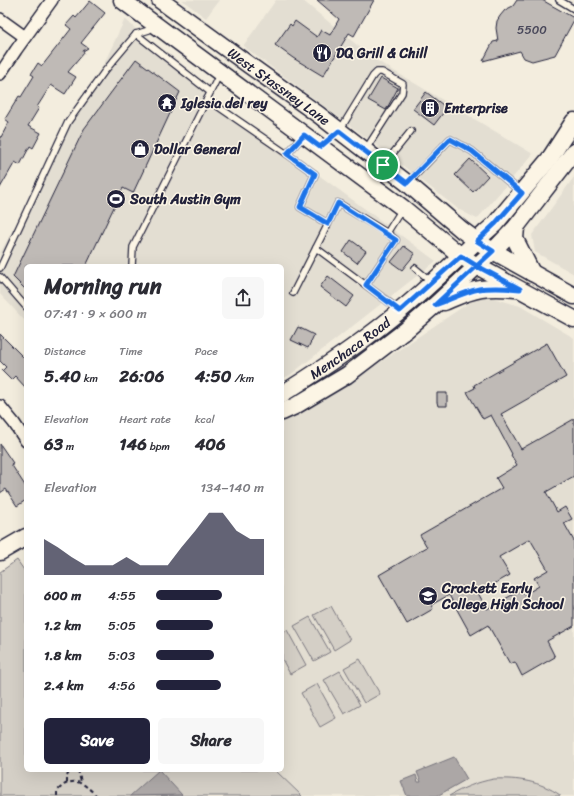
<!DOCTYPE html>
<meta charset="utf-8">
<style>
body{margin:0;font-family:Sriracha,sans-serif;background:#f7f7f7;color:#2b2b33;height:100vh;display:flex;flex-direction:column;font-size:15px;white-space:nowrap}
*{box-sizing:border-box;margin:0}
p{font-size:13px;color:#7c7c81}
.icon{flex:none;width:22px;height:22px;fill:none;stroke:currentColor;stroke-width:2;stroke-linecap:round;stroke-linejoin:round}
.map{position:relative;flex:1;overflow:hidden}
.details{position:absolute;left:24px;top:264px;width:260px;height:508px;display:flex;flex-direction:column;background:#fff;border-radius:6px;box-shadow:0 4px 16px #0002}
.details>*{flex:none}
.pin{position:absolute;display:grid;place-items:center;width:34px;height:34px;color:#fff;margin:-17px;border:2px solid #fff;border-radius:50%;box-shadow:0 1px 4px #0007}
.round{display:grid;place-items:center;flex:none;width:42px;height:42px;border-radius:6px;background:#f7f7f7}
.headline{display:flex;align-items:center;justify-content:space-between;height:68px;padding:0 20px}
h1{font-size:22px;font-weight:700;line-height:30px}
.metrics{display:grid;grid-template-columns:repeat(3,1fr);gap:6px;height:68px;padding:4px 20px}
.metrics div{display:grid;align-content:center}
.metrics b{font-size:17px;font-weight:700}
.metrics small{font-size:11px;font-weight:400}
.metrics p{font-size:11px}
.chart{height:112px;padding:8px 20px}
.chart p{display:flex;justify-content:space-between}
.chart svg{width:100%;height:72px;margin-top:4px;fill:#22223b;opacity:.7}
.button{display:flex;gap:8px;margin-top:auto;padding:8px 20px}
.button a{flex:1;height:46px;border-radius:6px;background:#22223b;color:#fff;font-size:16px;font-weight:700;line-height:46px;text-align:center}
.button a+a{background:#f7f7f7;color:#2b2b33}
ul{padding:0 20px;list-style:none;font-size:13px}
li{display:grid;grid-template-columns:64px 48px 1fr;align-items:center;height:30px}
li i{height:10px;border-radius:5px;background:#22223b}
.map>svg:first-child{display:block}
</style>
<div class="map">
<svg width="574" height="796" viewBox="0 0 574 796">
<rect width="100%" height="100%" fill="#f3edde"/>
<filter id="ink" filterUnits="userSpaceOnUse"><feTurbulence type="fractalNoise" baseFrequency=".025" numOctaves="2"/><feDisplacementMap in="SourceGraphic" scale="8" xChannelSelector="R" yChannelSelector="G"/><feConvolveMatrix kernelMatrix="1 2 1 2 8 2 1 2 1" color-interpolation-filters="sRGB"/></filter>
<g filter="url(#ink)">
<g fill="#e3ded2">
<polygon points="182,0 219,0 206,18"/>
<polygon points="276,0 302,0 374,59 533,154 477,219 458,209 379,147 243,46"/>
<polygon points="125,19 200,88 436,261 290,375 282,379 282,266 26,266 26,322 0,294 0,253 100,72"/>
<polygon points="574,177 574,274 535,252 532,235"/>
<polygon points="490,297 520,306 574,338 574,796 302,796 275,770 282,770 282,422 330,396 473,300"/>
</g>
<g fill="#d4cfc6" stroke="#7b7880">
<polygon points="17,560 26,573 26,770 275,770 302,796 0,796 0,572"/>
<polygon points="331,606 350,640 334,650 314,615"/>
<polygon points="310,617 330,652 314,661 294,626"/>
<polygon points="287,630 306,665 290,674 282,659 282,633"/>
<polygon points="360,659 380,694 364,703 344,668"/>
<polygon points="340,671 360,705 344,714 324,680"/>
<polygon points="317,684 336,718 320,727 301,693"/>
<path d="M494 779C517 778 540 781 560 795V796H449C463 788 477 782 494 779Z"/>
</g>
<g fill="#aca7a6" stroke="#75727b">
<polygon points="454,757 467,779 437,796 407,796 401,781 416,775 418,782 421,782 417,772"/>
<polygon points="159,770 182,795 130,796"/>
</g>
<g fill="#bfbab6" stroke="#22223b" fill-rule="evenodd">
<polygon points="317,0 374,0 354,36 349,33 323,76 293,58 275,45 290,24 292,26 295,21 317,37 321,30 330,35 339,19"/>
<polygon points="517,0 542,0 574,18 574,20 555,55 532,61 524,58 520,51 483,61 493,42 498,41 496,28 497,21 500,16 505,10 513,6"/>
<polygon points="90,1 105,13 81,43 88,48 83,51 84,53 68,72 76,77 65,94 51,85 37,107 39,108 28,126 41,133 33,148 30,146 20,165 15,162 0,188 0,139 9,122 5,119 19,96 21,97 34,76 31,74 38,63 42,66 71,29 66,25 74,16 76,18"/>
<polygon points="136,59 180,92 133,193 123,188 86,266 26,266 26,290 13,277 84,129"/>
<polygon points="381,78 398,88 386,110 368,100"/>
<polygon points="426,92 447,108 434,125 413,109"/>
<polygon points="470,159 488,176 473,192 455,175"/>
<polygon points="351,240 366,251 357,263 343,252"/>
<polygon points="404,246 415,254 402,270 391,262"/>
<polygon points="328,276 354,296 346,307 320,287"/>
<polygon points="298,327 314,335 308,348 291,340"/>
<polygon points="0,334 26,360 26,388 15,376 11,380 2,371 6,367 0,361"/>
<path d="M547 343 566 377 501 414 521 449 574 419V476L546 492 557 512 565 507 572 519 564 523 574 541V626L547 641 555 657 522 676 515 662 510 664 488 625 471 635 449 595 431 605 433 609 407 624 379 575 427 547 420 535 502 488 496 478 517 465 511 455 512 454 491 415 483 419 467 392 475 388 474 385ZM530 539 548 570 534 578 539 586 524 595 521 590 487 609 478 593 510 575 499 557Z"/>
<polygon points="437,393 447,393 447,406 438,406 437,402"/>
<polygon points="0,444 13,463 11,464 26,487 26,500 17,506 6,489 0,493"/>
</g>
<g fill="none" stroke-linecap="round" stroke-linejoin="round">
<defs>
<g id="lane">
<polyline points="559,0 574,9"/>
<polyline points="136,34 210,92"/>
<polyline points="207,99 287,154 303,136"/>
<polyline points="340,130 373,76 377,72 382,72 403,84 402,93 366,149"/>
<polyline points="287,154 315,174 300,207 328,224 293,293"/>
<polyline points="385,163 411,131"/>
<polyline points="408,183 450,139 472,151 521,192"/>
<polyline points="328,224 338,203 387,233 402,209"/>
<polyline points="316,248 398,309"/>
<polyline points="132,266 133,247 220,73"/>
<polyline points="0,268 68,122 104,72 136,34 149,30 152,25"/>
<polyline points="415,268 432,282"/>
<polyline points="0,277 26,307"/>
<polyline points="366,285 396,240 387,233"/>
</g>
<g id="street">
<polyline points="0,19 25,37"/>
<polyline points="0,74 16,50 52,0"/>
<polyline points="0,406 14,423 26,441"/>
</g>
<g id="secondary">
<polyline points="122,0 403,208 461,256 477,266 574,319"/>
<path id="s1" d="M160 0 249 65 319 115 407 183 462 230 477 241 493 251 574 296"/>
<polyline points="516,227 515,239 532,273"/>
<path d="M444 302C456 297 468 291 481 289 493 287 505 288 516 289"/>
<path id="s2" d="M282 394C311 376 340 357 368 336 410 305 448 268 486 232L495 224 550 158 574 121"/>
<polyline points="282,412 295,406 347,375 406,330 435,305 493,251 516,227 574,152"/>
<polyline points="0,552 26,537"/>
</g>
</defs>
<use href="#lane" stroke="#22223b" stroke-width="8"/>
<use href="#street" stroke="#22223b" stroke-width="14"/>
<use href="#secondary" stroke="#22223b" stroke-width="19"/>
<g stroke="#22223b" stroke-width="2" stroke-dasharray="4 3" stroke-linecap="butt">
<polyline points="78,770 81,782"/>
<polyline points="67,783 67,776 70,770"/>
<path d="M57 796V791C60 788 64 784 68 783 80 778 89 789 97 796"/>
</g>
<use href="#lane" stroke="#fcf5e5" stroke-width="5.5"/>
<use href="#street" stroke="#fcf5e5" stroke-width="11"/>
<use href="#secondary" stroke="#fcf5e5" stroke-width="16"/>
</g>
</g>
<g fill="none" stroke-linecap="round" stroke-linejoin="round" filter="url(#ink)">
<defs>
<path id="route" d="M383 165 339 131 320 147 304 135 287 154 315 174 300 207 328 224 338 203 396 240 366 285 400 311 461 256 477 266 520 289C506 288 492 287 479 289 464 292 449 300 435 305L493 251 477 241 495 224 522 193 472 151 450 139 407 183 383 165"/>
</defs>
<use href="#route" stroke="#fff" stroke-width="8"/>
<use href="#route" stroke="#1a73e8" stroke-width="5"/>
</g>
<defs>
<symbol id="restaurant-disc" viewBox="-11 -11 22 22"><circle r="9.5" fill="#22223b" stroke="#fcf5e5"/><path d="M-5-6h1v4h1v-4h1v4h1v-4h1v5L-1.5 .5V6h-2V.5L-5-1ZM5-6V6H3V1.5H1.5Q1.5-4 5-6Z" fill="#fff"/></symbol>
<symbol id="temple-disc" viewBox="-11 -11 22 22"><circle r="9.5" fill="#22223b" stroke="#fcf5e5"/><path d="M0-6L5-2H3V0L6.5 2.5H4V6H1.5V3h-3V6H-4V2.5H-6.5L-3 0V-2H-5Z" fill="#fff"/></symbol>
<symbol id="building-disc" viewBox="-11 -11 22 22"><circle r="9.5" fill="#22223b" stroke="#fcf5e5"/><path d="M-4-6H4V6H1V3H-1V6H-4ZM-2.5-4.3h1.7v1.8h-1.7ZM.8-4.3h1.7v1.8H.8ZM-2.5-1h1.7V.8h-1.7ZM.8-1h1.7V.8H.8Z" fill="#fff"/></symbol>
<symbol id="shop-disc" viewBox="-11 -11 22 22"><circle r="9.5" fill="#22223b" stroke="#fcf5e5"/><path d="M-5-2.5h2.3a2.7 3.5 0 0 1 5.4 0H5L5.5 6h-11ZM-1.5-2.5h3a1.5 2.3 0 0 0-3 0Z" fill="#fff"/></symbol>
<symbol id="stadium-disc" viewBox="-11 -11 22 22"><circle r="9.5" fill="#22223b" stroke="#fcf5e5"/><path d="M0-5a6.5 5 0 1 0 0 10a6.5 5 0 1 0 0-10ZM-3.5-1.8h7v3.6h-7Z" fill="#fff"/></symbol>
<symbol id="school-disc" viewBox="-11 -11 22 22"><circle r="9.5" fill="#22223b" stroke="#fcf5e5"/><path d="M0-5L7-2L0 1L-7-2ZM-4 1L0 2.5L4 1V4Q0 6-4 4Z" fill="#fff"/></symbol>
</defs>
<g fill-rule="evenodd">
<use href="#restaurant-disc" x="311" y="42" width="22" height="22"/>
<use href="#temple-disc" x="156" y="92" width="22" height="22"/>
<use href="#building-disc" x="419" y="97" width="22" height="22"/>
<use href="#shop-disc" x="129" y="138" width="22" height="22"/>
<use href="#stadium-disc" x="105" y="188" width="22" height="22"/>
<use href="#school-disc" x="417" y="585" width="22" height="22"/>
</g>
<g text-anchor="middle" stroke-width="3" stroke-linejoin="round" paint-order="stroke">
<g font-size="12" fill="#49485a">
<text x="532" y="34">5500</text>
</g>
<g font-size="14" font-weight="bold" fill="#22223b" stroke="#fcf5e5" text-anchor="start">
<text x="336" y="58">DQ Grill &amp; Chill</text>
<text x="181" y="108">Iglesia del rey</text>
<text x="444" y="113">Enterprise</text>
<text x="154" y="154">Dollar General</text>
<text x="130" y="204">South Austin Gym</text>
<text x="442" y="593">Crockett Early<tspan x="442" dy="16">College High School</tspan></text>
</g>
<g font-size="14" fill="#22223b" stroke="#fcf5e5">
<text dy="5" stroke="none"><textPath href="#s1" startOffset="147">West Stassney Lane</textPath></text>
<text dy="5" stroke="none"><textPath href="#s2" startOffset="82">Menchaca Road</textPath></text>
</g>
</g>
</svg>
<div class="pin" style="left:383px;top:165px;background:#1e9e55"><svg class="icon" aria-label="arrive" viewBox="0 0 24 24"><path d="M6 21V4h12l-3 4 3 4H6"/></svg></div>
<section class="details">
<div class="headline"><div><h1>Morning run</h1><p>07:41 · 9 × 600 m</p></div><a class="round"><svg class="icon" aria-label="share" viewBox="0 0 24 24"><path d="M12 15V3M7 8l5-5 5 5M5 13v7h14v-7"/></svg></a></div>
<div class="metrics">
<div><p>Distance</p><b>5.40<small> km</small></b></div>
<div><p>Time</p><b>26:06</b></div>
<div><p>Pace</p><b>4:50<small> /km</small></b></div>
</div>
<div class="metrics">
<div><p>Elevation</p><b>63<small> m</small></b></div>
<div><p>Heart rate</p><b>146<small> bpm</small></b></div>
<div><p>kcal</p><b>406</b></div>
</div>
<div class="chart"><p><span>Elevation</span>134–140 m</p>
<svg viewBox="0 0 160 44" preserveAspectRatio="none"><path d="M0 44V22L10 27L20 33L30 38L40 38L50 38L60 33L70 38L80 38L90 38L100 27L110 17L120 6L130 6L140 17L150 22L160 22V44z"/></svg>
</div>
<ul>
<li><b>600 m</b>4:55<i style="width:61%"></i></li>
<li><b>1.2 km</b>5:05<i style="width:53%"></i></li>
<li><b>1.8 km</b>5:03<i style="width:54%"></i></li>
<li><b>2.4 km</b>4:56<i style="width:60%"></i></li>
</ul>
<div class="button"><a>Save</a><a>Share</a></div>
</section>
</div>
